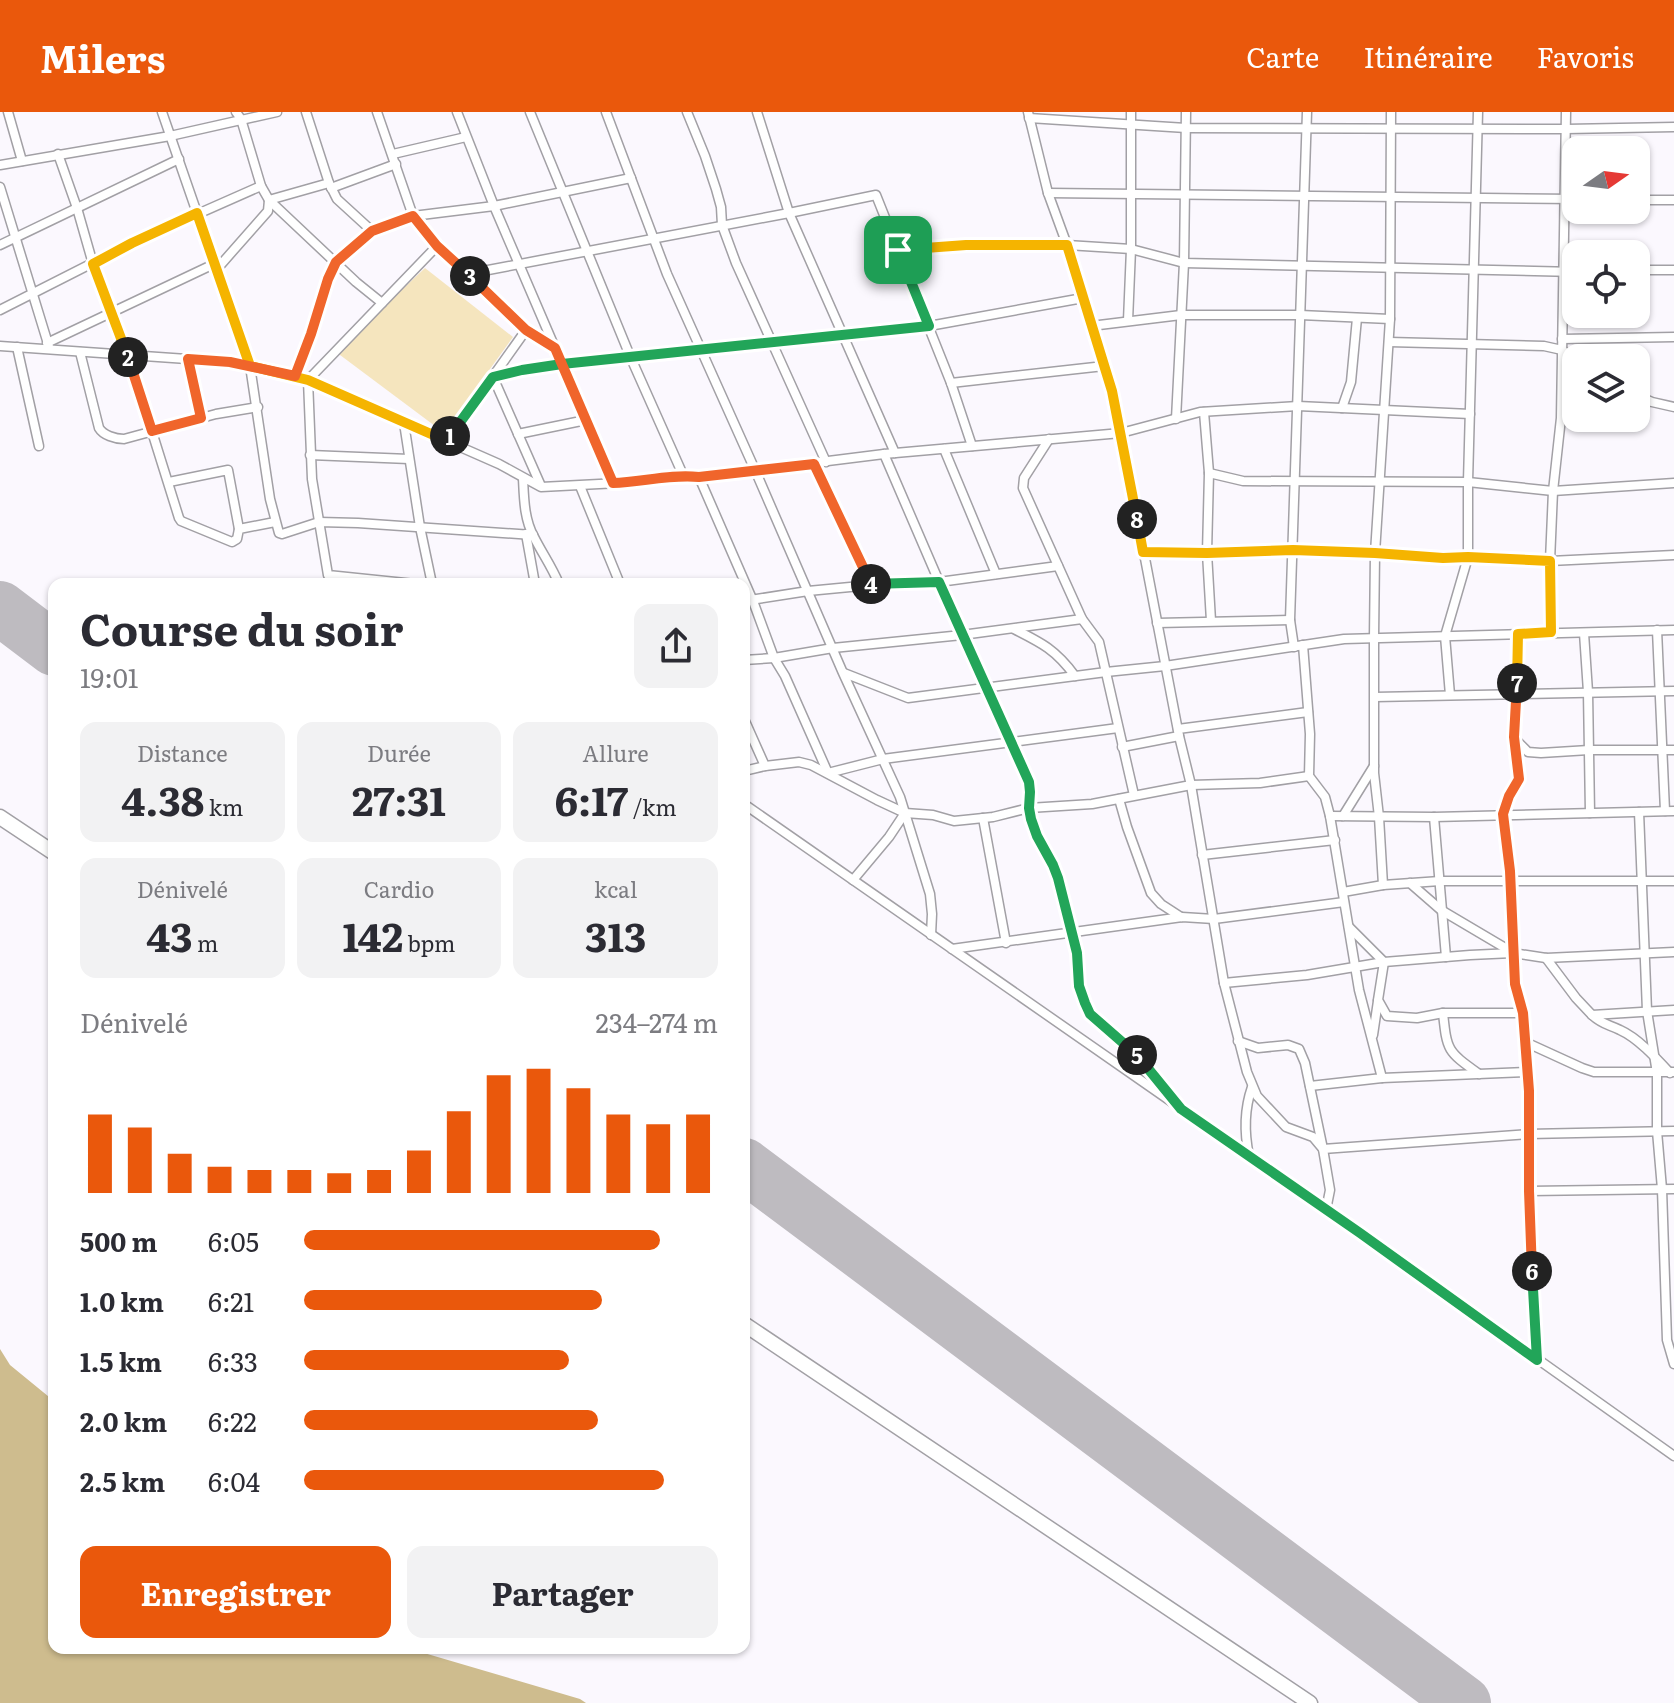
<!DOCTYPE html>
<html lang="fr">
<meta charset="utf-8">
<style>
body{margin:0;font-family:Literata,serif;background:#f2f2f3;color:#2b2b33;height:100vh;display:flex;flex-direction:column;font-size:30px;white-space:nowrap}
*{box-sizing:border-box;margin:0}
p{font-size:26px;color:#7c7c81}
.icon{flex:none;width:44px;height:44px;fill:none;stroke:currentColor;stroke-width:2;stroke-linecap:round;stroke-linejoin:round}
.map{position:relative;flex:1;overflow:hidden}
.drawer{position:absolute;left:48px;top:466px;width:702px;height:1076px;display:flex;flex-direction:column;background:#fff;border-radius:16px;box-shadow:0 2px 6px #0004}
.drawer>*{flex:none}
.needle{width:52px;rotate:76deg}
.buttons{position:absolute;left:1562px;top:24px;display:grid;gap:16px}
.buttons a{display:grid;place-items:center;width:88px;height:88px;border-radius:16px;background:#fff;box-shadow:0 2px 6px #0004;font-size:40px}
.pin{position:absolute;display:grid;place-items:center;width:68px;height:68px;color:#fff;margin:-34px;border-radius:16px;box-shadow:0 4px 12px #0006}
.km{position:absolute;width:40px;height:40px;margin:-20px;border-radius:50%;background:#222;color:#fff;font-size:22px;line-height:40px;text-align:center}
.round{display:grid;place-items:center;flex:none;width:84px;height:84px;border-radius:16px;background:#f2f2f3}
.summary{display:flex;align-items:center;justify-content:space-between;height:136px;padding:0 32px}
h1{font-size:44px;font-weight:700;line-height:60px}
.metrics{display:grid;grid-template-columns:repeat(3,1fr);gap:12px;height:136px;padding:8px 32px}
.metrics div{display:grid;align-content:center;border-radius:16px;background:#f2f2f3;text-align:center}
.metrics b{font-size:40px;font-weight:700}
.metrics small{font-size:22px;font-weight:400}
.metrics p{font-size:22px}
.chart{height:224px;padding:16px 32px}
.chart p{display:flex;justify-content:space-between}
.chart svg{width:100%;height:144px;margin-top:8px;stroke:#ea580c;stroke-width:6}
.primary-button{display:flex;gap:16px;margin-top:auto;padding:16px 32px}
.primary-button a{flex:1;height:92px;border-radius:16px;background:#ea580c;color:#fff;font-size:32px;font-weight:700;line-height:92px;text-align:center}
.primary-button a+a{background:#f2f2f3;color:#2b2b33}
ul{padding:0 32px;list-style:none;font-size:26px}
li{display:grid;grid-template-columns:128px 96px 1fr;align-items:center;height:60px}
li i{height:20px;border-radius:10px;background:#ea580c}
header{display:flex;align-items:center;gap:48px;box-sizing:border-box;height:112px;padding:0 40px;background:#ea580c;color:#fff}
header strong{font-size:38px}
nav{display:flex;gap:44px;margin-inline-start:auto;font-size:28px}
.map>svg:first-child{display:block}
</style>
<header>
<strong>Milers</strong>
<nav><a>Carte</a><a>Itinéraire</a><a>Favoris</a></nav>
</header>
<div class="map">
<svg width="1674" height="1591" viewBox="0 0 1674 1591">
<rect width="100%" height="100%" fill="#fbf8fe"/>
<polygon fill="#f5e5be" points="425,156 513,225 446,318 439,317 336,240"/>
<polygon fill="#cebc8e" points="0,1237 10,1253 54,1289 54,1536 407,1536 580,1587 586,1591 0,1591"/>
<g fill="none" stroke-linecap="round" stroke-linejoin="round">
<g stroke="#bebbc0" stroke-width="54">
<polyline points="0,496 54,537"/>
<polyline points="744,1053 1464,1591"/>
</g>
<defs>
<g id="street">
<polyline points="8,0 22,49"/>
<polyline points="162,0 250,254 270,387 279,421 282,422 319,410 358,411 533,423"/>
<polyline points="236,0 241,7 261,74 269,88 356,170 382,191"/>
<polyline points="306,0 329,71 337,87 372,119"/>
<polyline points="377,0 413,104 437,134 526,218 554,235"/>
<polyline points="457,0 494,94 613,371"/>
<polyline points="530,0 630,244 683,363"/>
<polyline points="606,0 667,162 755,358 843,561 900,685 930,782 932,802 931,823"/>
<polyline points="687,0 705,44 716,77 721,95 722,113 736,151 826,350"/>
<polyline points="757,0 789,101 895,341"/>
<polyline points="1028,0 1048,81 1067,133 1112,279 1121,321 1179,624 1191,673 1224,871 1247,960 1257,984 1286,1015 1313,1025 1323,1037 1330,1078 1326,1098"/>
<polyline points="1029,6 1186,16 1566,17 1674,15"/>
<polyline points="58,42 77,96 93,152 128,243 179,406 181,409 232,430 237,427 239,417 275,410"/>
<polyline points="393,42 466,25"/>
<polyline points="0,53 170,24 277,0"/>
<polyline points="0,75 49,235"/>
<polyline points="331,76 396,52"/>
<polyline points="1048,81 1576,87"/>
<polyline points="1636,88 1674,88"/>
<polyline points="0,133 179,47"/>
<polyline points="898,138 966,133 1067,133 1131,137 1184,151 1576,160"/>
<polyline points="216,158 268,99 269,88 329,71"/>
<polyline points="1636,158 1674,158"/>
<polyline points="467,162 789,101 876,83 951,271 972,334"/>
<polyline points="0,198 132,131 261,74"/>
<polyline points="1128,209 1131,137 1131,0"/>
<polyline points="1091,214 1181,203 1300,203 1390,207"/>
<polyline points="1562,227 1674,225"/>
<polyline points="1389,230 1544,234 1562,238 1576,248"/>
<polyline points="47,231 214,152"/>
<polyline points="0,234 230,250 308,268 499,352 541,375 638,370 683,363 699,365 884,342 1121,321 1200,300 1298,294 1470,302"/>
<polyline points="17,235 39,334"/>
<path d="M80 240 99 316C103 323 115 327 124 327L216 302 258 295"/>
<polyline points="188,247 201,306"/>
<polyline points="295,264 311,222 328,167 336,150 372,119 413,104 494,94 631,66"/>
<polyline points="951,271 1104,254"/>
<polyline points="1636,283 1652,290 1674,295"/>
<polyline points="1342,296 1351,270 1357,206"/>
<polyline points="1204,300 1209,361 1207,441 1211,509"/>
<polyline points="1176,307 1184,151 1186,0"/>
<polyline points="404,311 420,415 432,472"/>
<polyline points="518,322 586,308"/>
<polyline points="1049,327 1024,366 1023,376 1082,507 1099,530 1134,683"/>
<polyline points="447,329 526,218"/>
<polyline points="944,337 996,462"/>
<polyline points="884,342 962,523 1029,670 1030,680 1029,696 1031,707 1037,724 1053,753 1058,766 1077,841 1079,874 1085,891 1090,902 1133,939 1174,989"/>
<polyline points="310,343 409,347"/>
<polyline points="814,352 871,473"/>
<polyline points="1209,361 1243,369 1468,370 1553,379 1674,371"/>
<polyline points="699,365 753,489 774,546 785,564 828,661"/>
<path d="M523 366C524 386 524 407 534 425 542 441 552 455 559 472"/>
<polyline points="169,370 228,358 239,417"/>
<polyline points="541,374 493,265 522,258 562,252 929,214 1083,186"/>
<polyline points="580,374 620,472"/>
<polyline points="526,422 535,472"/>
<polyline points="1143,440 1207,441 1293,438 1375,441 1443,446 1468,445 1550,449 1674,443"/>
<polyline points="415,472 328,463 312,367 308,268 437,134"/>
<polyline points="744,489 808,479 871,473 939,470 1058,454"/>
<polyline points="1157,511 1290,508"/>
<path d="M1014 517C1042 531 1056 538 1075 564"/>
<polyline points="1657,518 1665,699"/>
<polyline points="1551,520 1550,449 1553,379 1561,306 1566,0"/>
<polyline points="1584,521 1588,580 1590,701"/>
<polyline points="1518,522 1514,625 1519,667 1509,684 1503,702 1510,759 1515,872 1523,901 1529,979 1529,1079 1537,1248"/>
<polyline points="1303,533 1310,622 1309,664 1325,685 1330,704 1359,878 1382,966 1310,974"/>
<polyline points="1294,535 1290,508 1307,0"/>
<polyline points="744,548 774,546 833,536 962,523 1082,507"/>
<polyline points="844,561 908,586 1106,560 1165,554 1344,527 1674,518"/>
<polyline points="1450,583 1445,524 1468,445 1468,370 1478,0"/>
<polyline points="1375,585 1674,579"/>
<polyline points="744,607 765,654 799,650 811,653 877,688 905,701"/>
<polyline points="1178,617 1308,600"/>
<polyline points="1516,628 1528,640 1541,641 1589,638 1674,638"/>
<polyline points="1122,635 1179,624"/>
<polyline points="744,659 765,654"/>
<polyline points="828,661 883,647 1118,616"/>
<polyline points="1119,687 1127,715 1151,781 1161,792 1181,805"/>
<polyline points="744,692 1360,1121 1674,1344"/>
<polyline points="1639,700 1647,899 1657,961 1657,1019 1662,1077 1667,1228 1674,1252"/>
<polyline points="1330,704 1434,705 1674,699"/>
<polyline points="1343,704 1374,654"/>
<polyline points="1434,705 1446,845"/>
<polyline points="983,706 1006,831"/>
<polyline points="1202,743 1335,728"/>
<polyline points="853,768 889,725 905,701 933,703 954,709 964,708 993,705 1029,696 1092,692 1191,673 1260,671 1309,664"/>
<polyline points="1410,771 1441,798 1512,840"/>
<polyline points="1383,773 1379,705 1374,661 1374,526 1375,441 1390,207 1391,0"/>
<polyline points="1343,780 1383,773 1440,769 1674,769"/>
<polyline points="1349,815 1384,850 1378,888 1387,904 1417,906 1443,901 1523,901"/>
<polyline points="952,837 1182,805 1214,807 1344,790"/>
<polyline points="1546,846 1576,886 1592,903 1674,898"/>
<polyline points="1224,871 1307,863 1384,850 1470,843 1513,841 1546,846 1674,840"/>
<path d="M1443 901C1447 939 1447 939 1479 962"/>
<path d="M1592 903C1603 913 1608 912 1620 918 1638 926 1657 947 1670 961"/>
<polyline points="1373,923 1378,889"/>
<polyline points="1238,929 1258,936 1288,933 1299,937 1305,951 1323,1037 1528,1022 1674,1019"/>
<polyline points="1525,930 1582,956 1594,960 1674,960"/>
<polyline points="1382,966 1527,960"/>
<path d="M1249 1044C1244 1020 1244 998 1252 975"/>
<polyline points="1529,1079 1674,1077"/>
</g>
<g id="highway">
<polyline points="0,705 54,741"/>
<polyline points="744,1212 1310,1591"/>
</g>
</defs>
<use href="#street" stroke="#a2a0a5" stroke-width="11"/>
<use href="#highway" stroke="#a2a0a5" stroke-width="17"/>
<use href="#street" stroke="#fff" stroke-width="8"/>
<use href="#highway" stroke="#fff" stroke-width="14"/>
</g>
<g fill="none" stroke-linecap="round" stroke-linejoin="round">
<defs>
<polyline id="split-1" points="450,324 493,265 522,258 562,252 929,214 898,138"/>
<polyline id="split-2" points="128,245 93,152 132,131 197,101 250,254 308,268 447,329 450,324"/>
<polyline id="split-3" points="128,245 152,319 201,306 188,247 230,250 295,264 311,222 328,167 336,150 372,119 413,104 437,134 470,164"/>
<path id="split-4" d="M470 164 526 218 555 236 613 371C642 370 670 362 699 365L814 352 871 472"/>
<polyline id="split-5" points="871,472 939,470 1029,670 1030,680 1029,696 1031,707 1037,724 1053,753 1058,766 1077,841 1079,874 1085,891 1090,902 1137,943"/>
<polyline id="split-6" points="1137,943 1181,997 1360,1121 1537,1248 1532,1159"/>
<polyline id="split-7" points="1517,571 1514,625 1519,667 1509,684 1503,702 1510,759 1515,872 1523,901 1529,979 1529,1079 1532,1159"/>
<polyline id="split-8" points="1137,407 1143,440 1207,441 1293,438 1375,441 1443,446 1468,445 1550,449 1551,520 1518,522 1517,571"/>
<polyline id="split-9" points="898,138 966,133 1067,133 1112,279 1137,407"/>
</defs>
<use href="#split-1" stroke="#fff" stroke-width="16"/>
<use href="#split-2" stroke="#fff" stroke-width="16"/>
<use href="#split-3" stroke="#fff" stroke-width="16"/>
<use href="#split-4" stroke="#fff" stroke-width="16"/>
<use href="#split-5" stroke="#fff" stroke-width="16"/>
<use href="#split-6" stroke="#fff" stroke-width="16"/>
<use href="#split-7" stroke="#fff" stroke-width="16"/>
<use href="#split-8" stroke="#fff" stroke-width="16"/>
<use href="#split-9" stroke="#fff" stroke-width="16"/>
<use href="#split-1" stroke="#22a559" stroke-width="10"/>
<use href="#split-2" stroke="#f5b400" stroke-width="10"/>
<use href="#split-3" stroke="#f0652b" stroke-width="10"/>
<use href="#split-4" stroke="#f0652b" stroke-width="10"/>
<use href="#split-5" stroke="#22a559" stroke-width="10"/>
<use href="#split-6" stroke="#22a559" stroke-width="10"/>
<use href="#split-7" stroke="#f0652b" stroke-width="10"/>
<use href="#split-8" stroke="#f5b400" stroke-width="10"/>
<use href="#split-9" stroke="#f5b400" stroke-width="10"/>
</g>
</svg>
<div class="buttons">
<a><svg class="needle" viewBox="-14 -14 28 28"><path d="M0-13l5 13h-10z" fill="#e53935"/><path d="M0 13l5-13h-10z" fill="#7c7c81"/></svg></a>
<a><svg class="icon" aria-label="locate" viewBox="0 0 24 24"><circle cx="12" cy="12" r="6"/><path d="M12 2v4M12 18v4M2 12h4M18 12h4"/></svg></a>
<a><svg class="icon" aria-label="layers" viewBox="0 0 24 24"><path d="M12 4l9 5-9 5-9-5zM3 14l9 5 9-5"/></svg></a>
</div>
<div class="pin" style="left:898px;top:138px;background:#1e9e55"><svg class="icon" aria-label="arrive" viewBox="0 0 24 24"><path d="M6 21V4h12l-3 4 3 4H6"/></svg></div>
<b class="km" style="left:450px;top:324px">1</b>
<b class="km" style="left:128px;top:245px">2</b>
<b class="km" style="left:470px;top:164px">3</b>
<b class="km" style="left:871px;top:472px">4</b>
<b class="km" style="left:1137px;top:943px">5</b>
<b class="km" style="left:1532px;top:1159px">6</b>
<b class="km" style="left:1517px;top:571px">7</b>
<b class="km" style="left:1137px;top:407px">8</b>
<section class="drawer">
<div class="summary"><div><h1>Course du soir</h1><p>19:01</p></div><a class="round"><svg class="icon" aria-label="share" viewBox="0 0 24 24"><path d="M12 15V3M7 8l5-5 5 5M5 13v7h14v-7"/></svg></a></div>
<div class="metrics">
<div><p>Distance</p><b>4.38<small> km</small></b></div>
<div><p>Durée</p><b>27:31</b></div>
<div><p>Allure</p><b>6:17<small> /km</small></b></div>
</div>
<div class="metrics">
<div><p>Dénivelé</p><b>43<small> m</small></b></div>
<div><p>Cardio</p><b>142<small> bpm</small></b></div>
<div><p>kcal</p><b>313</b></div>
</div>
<div class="chart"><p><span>Dénivelé</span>234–274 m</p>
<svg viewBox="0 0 160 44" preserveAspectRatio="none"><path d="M5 44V20M15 44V24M25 44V32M35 44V36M45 44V37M55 44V37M65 44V38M75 44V37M85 44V31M95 44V19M105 44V8M115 44V6M125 44V12M135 44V20M145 44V23M155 44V20"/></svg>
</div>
<ul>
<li><b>500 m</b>6:05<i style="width:86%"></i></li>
<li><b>1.0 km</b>6:21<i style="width:72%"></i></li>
<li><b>1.5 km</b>6:33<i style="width:64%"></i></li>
<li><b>2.0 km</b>6:22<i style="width:71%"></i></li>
<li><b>2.5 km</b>6:04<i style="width:87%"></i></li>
</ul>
<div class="primary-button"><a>Enregistrer</a><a>Partager</a></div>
</section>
</div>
